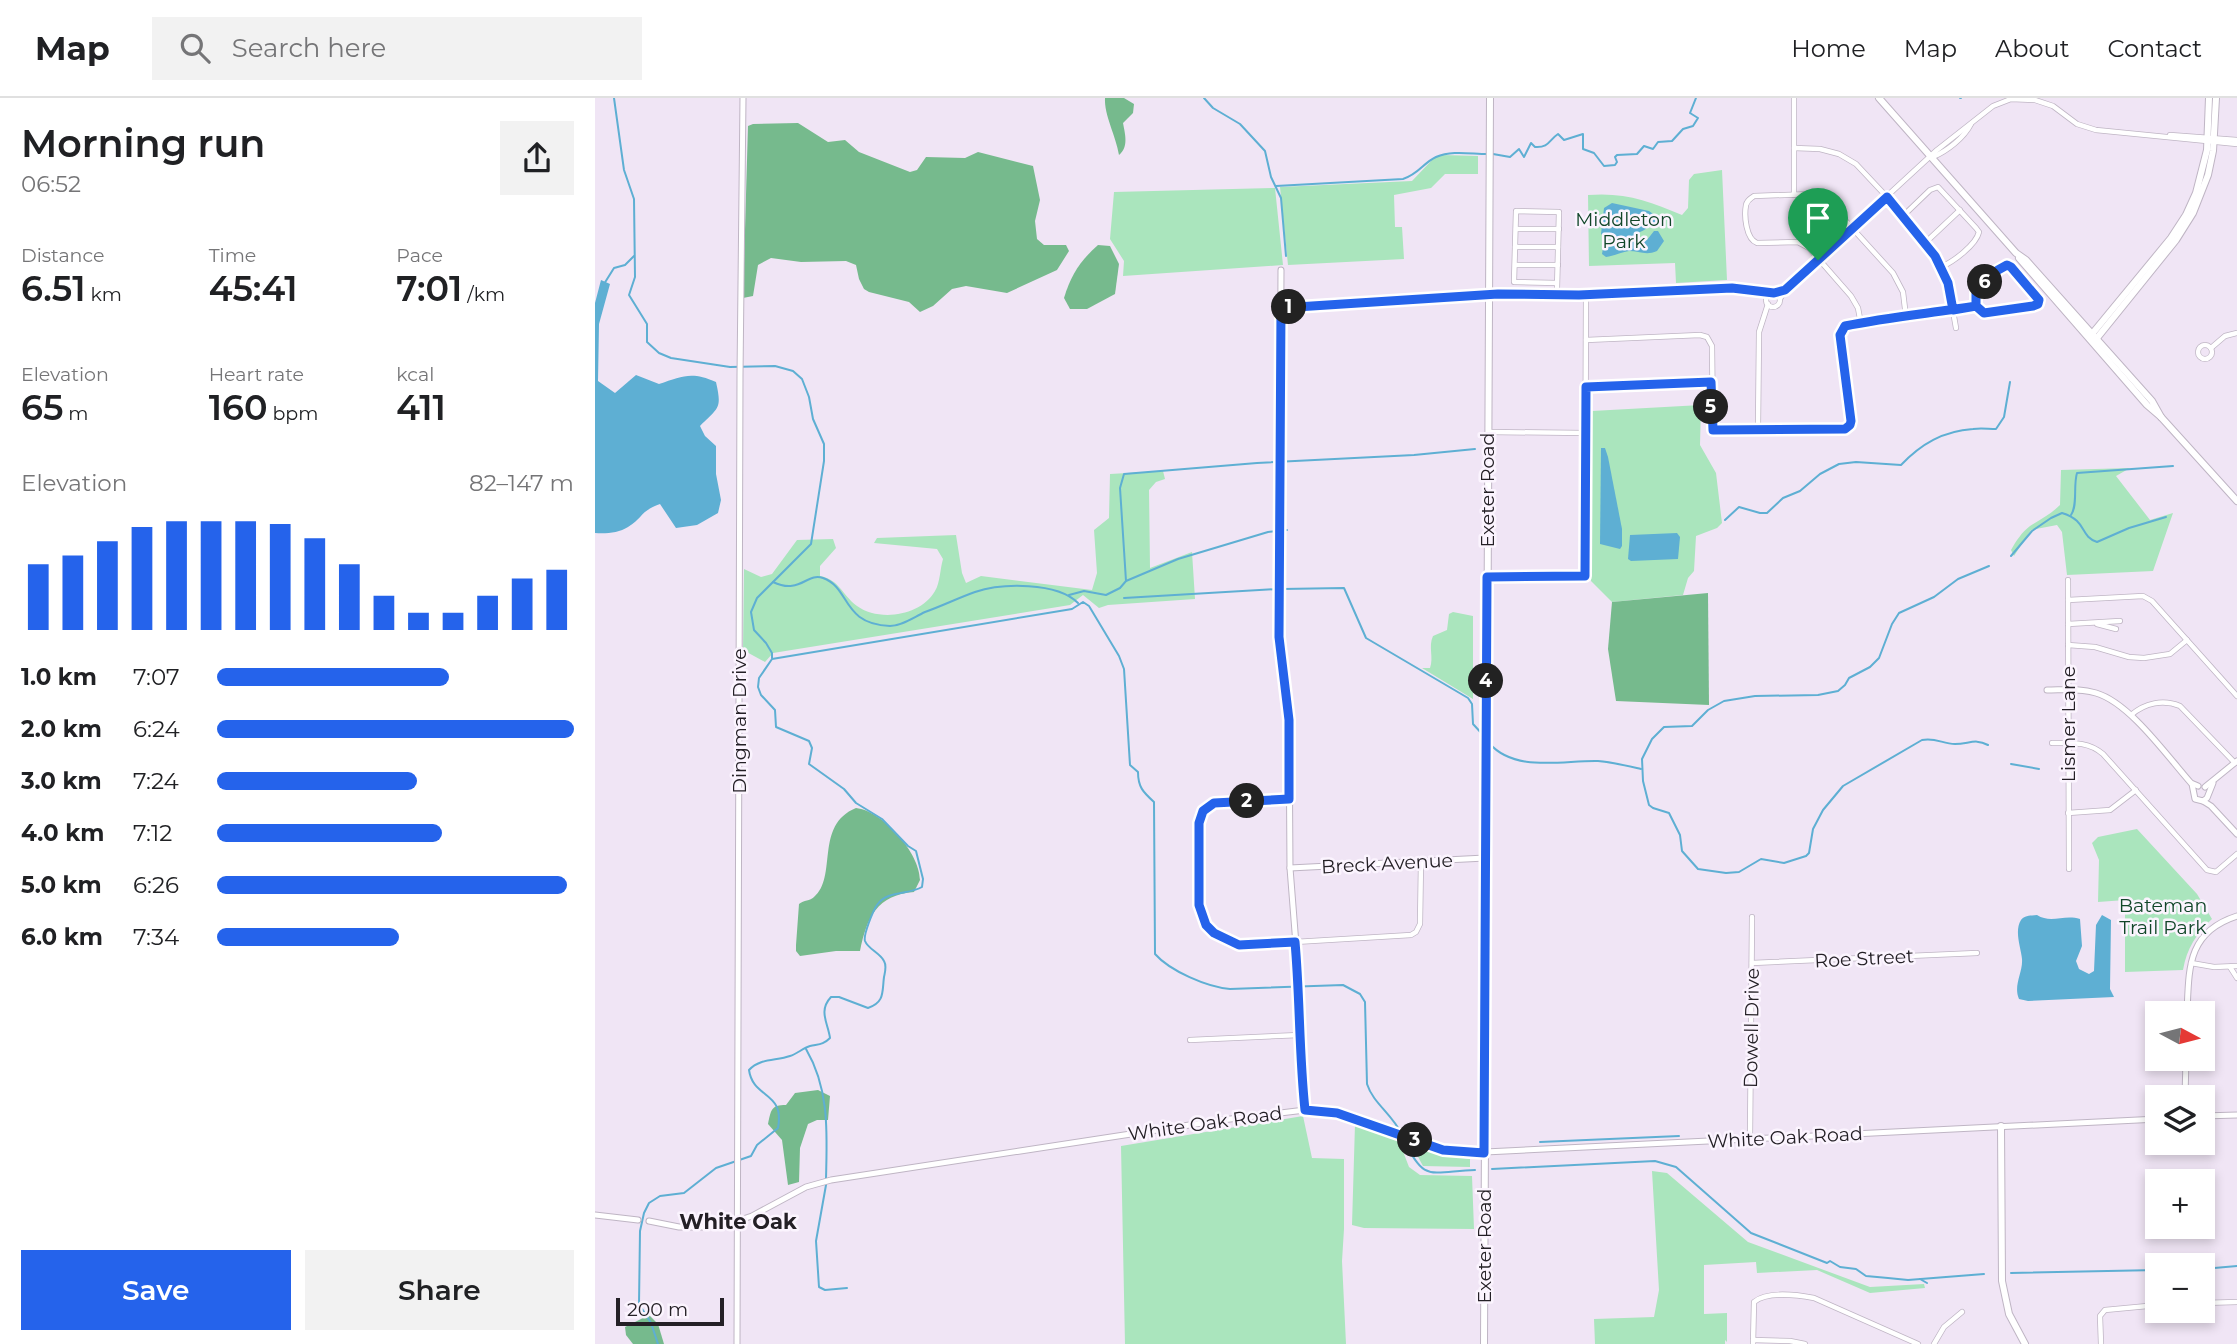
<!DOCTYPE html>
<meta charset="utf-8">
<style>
body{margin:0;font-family:Montserrat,sans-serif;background:#f2f2f2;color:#202124;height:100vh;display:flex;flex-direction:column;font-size:26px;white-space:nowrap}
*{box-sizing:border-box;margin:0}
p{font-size:23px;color:#757577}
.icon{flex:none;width:38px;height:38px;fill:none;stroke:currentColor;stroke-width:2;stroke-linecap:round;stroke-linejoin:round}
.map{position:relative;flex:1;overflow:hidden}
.drawer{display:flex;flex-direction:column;background:#fff;width:595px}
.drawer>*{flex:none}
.needle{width:46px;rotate:97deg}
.controls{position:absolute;left:1550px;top:903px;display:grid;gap:14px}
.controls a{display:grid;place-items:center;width:70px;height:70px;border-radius:0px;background:#fff;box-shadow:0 4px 10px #0003;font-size:35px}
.scale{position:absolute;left:21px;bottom:18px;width:108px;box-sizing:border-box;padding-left:7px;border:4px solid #242026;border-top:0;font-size:19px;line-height:24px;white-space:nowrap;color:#242026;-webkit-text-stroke:5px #fbf4fe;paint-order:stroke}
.pin{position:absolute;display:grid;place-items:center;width:60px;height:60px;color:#fff;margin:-72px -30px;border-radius:50% 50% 50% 0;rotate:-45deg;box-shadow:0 0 7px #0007}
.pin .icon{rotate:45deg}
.km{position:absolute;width:35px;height:35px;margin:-18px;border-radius:50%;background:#222;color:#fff;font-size:19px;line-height:35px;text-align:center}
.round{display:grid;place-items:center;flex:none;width:74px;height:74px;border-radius:0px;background:#f2f2f2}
.overview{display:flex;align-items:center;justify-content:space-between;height:119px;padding:0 21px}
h1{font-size:38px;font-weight:600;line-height:52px}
.figures{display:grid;grid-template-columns:repeat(3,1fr);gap:10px;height:119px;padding:7px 21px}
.figures div{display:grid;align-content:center}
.figures b{font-size:35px;font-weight:600}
.figures small{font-size:19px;font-weight:400}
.figures p{font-size:19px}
.chart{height:196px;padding:14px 21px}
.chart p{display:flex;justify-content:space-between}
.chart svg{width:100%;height:126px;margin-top:7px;stroke:#2563eb;stroke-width:6}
.cta{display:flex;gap:14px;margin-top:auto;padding:14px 21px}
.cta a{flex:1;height:80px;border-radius:0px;background:#2563eb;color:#fff;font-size:28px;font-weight:600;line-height:80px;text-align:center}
.cta a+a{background:#f2f2f2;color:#202124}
ul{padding:0 21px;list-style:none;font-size:23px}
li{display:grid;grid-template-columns:112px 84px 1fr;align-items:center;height:52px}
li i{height:18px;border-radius:9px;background:#2563eb}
header{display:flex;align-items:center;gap:42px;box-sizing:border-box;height:98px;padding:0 35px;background:#fff;border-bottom:2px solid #e0e0e0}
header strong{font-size:33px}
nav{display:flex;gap:38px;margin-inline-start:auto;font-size:24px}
.search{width:490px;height:63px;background:#f2f2f2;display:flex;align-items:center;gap:18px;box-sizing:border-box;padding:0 24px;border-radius:0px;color:#757577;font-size:26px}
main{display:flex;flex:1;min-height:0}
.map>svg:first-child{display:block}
</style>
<header>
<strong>Map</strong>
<div class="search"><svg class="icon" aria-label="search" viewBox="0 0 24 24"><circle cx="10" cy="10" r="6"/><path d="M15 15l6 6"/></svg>Search here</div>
<nav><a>Home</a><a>Map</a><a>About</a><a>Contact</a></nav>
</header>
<main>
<section class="drawer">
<div class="overview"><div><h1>Morning run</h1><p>06:52</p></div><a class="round"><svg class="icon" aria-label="share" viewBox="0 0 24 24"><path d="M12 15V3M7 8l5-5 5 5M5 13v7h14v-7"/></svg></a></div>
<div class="figures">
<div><p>Distance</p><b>6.51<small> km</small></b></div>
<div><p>Time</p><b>45:41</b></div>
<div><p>Pace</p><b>7:01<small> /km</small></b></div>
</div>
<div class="figures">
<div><p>Elevation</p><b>65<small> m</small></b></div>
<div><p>Heart rate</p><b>160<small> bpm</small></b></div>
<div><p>kcal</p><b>411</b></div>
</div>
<div class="chart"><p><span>Elevation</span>82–147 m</p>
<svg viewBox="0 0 160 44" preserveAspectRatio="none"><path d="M5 44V21M15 44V18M25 44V13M35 44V8M45 44V6M55 44V6M65 44V6M75 44V7M85 44V12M95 44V21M105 44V32M115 44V38M125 44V38M135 44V32M145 44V26M155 44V23"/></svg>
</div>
<ul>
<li><b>1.0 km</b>7:07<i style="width:65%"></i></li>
<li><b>2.0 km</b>6:24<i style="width:100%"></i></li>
<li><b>3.0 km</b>7:24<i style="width:56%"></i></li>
<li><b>4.0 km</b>7:12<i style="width:63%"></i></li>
<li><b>5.0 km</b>6:26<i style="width:98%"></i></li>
<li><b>6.0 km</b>7:34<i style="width:51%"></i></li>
</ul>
<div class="cta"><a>Save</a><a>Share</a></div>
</section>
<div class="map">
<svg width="1642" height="1246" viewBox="0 0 1642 1246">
<rect width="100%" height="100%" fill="#f0e5f5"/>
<g fill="#aae5bd">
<polygon points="847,57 883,58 883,76 850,76 836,90 799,97 800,129 807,129 809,161 693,167 685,89 817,83 839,60"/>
<path d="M1127 72 1132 182 1081 185 1080 165 994 168 993 97C1030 94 1054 103 1087 117L1093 110 1094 82 1099 76Z"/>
<polygon points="680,90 688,167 528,178 529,163 515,141 519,94"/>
<polygon points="1106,307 1105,347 1121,375 1127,425 1122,430 1101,438 1099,473 1093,480 1088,497 1017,504 996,483 997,313"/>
<path d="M1535 370 1521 378 1555 422 1578 415 1558 473 1472 477 1467 434 1462 427 1436 432 1419 458 1416 452C1421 443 1427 434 1435 428 1446 421 1456 416 1465 407L1466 372Z"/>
<path d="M568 373 570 381 561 384 554 392 555 470 597 454 600 501 513 507 504 510 488 497 475 507 178 555 170 564 148 552 149 471 166 479 177 476 202 442 238 441 241 450 225 468V478C245 482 246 496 262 508 284 524 326 518 340 493 345 485 345 471 348 461L342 451 279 445 282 440 361 437 367 475 371 485 386 478 497 492 502 475 499 432 514 420 515 376Z"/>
<path d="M858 514 878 518V601L827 570H835C839 559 833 549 838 538L852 532 854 516Z"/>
<path d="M1542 731 1602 796 1617 821C1601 836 1592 850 1588 872L1530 874V802L1503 804 1504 762 1497 745 1503 739Z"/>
<polygon points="708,1018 717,1060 749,1061 749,1131 747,1163 751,1246 530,1246 526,1048"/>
<polygon points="760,1026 804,1043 814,1069 825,1077 877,1078 879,1131 769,1130 757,1127"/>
<polygon points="816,1046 840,1056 875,1061 875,1069 828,1068"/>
<polygon points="1057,1073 1072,1075 1153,1144 1275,1189 1329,1186 1330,1190 1275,1195 1222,1172 1162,1175 1161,1164 1109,1167 1109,1216 1132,1215 1132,1244 1130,1242 1130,1246 1000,1246 999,1221 1059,1219 1064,1192"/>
</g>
<g fill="#76ba8d">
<path d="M510 0H529L539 6 538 15 528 25C530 36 534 49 524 57 521 38 509 17 510 0Z"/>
<polygon points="203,25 233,44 250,42 264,54 315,74 322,72 331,59 370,60 383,54 438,68 445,102 440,123 442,141 449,147 471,147 474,153 462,172 412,195 371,188 357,191 338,208 325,214 314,204 274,194 269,191 264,181 261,167 251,163 206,164 176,160 163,167 158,198 148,200 153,28 158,26"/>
<path d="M503 147 515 148 524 166 520 196 492 211H475L469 200C476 177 485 163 503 147Z"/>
<polygon points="1113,495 1114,607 1021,603 1013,551 1017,504"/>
<path d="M261 710C288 713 325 755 325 782L319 794C282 797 272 819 265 853H241L205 858 201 853V847L204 806C209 802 215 803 219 799 243 779 219 727 261 710Z"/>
<path d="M223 992 235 998 233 1022H222L213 1026 205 1050 204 1084 193 1087 187 1042 173 1026C176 1012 176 1007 191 1007L200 995Z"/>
<polygon points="54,1217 63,1226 69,1246 38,1246 31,1237 30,1229"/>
</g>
<g fill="#5eafd3">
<path d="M1017 105 1054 113 1065 121 1064 124C1054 126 1051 133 1042 135L1039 141 1041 143 1052 142 1059 133H1063L1069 143 1062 153C1051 158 1044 153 1034 153 1026 154 1019 158 1011 159L1007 156 1008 150 1022 147 1024 144 1021 140 1010 139 1006 136 1009 110Z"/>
<path d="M6 182 15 186 4 226 3 283 20 295 41 277 64 286C87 278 97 273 121 284 127 311 124 309 105 328L110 338 121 348V376L126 402 123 415 102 427 81 430 65 406C45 413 48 420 33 429 24 435 10 436 0 435V205Z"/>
<polygon points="1006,350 1010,350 1013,359 1027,431 1027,448 1025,451 1005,446"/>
<polygon points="1082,435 1085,439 1083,461 1036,463 1033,461 1035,437"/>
<path d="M1442 817C1456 826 1469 816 1485 821L1487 848 1481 863 1484 871 1494 876 1499 873 1501 827 1507 817 1516 822 1515 891 1519 899 1433 903 1424 901C1418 887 1428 875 1427 861 1426 850 1419 833 1426 822 1430 817 1436 818 1442 817Z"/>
</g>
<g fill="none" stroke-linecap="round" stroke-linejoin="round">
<g stroke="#5eafd3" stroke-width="2">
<polyline points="19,0 29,72 39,101 40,179 34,197 52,226 52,244 64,255 76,260 135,269 180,268 198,273 207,281 214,299 218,321 229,346 229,363 216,446 162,500 156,514 159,532 171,545 177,555 177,560"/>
<polyline points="609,0 618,10 645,26 670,53 676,79 686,100 691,158"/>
<polyline points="1365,0 1366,0"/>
<path d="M898 56 915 59 924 51 929 59 936 45 940 49C954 50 954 42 963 36L969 42 988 36V51L999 55 1009 68 1020 67 1022 64 1020 59 1022 57 1042 56 1049 48 1058 51 1063 44 1077 43 1088 31 1098 28 1103 20 1095 15 1101 0"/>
<path d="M681 88 808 81C824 76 828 65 841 59 857 52 876 56 892 56"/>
<polyline points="9,186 19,170 30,167 39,158"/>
<path d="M1476 417C1483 407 1478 388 1482 375L1578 368"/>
<path d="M1130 422 1144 409 1165 415H1172L1188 400 1205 393 1225 376 1244 366 1261 364 1306 367C1326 346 1348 333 1378 331 1386 330 1393 331 1401 331L1409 319 1415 284"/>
<path d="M1416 458 1437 433 1456 420 1467 415C1493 423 1484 438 1502 444L1534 430 1571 419"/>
<polyline points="531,483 525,390 529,376 662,365 819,357 880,351"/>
<path d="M178 484C205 497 212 474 228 480 256 490 246 526 295 528 307 528 319 519 330 514 347 508 363 500 380 494 407 485 462 484 483 505"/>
<polyline points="687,491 749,490 771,540 873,600 877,606 878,626 889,638"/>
<polyline points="474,497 489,493 511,497 525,490 531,483 583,461 673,434 692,432"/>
<polyline points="529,500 682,491"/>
<path d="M894 645C920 675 968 662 1003 663 1017 664 1033 668 1046 671"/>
<path d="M1393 647C1380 640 1374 646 1360 646 1348 646 1340 639 1327 642L1248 688 1228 712 1218 731 1214 755 1211 758 1189 765 1166 761 1144 774 1131 775 1103 771 1087 753 1085 737 1074 715 1058 710 1054 707 1048 683 1047 661 1057 641 1069 629 1097 628 1113 612 1129 603 1160 598 1223 597 1243 593 1250 587 1254 580 1275 569 1284 560 1297 526 1304 515 1339 499 1363 481 1394 468"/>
<polyline points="1416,666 1444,671"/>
<path d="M211 951C235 992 232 1036 231 1081"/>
<path d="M808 1040C829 1085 834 1074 880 1072"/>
<polyline points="945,1044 1084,1038"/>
<polyline points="897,1071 1060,1063 1081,1069 1156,1135 1232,1165 1235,1163 1245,1169 1261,1171 1271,1178 1293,1180 1313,1182 1389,1176"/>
<polyline points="231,1087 221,1143 224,1189 230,1192 252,1190"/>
<polyline points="1608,1171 1642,1168"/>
<polyline points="1416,1175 1563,1172"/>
<polyline points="1325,1181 1332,1185"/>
<path d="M63 1246 56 1225 44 1206 45 1133 49 1115 54 1105 65 1098 89 1095 121 1070 156 1058 162 1047 183 1030C190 993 158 1001 154 972 165 960 181 963 195 958 202 956 208 950 215 948 224 946 228 947 235 940 233 925 223 913 236 899H244L273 910C290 904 287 894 289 879 290 874 292 868 289 863 285 855 273 851 270 843 268 837 278 813 282 807 292 792 314 797 327 789L328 781 321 753 313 748 287 721 261 705 249 691 214 666 217 650 214 643 181 629 180 612 166 597 163 589 164 580 177 561 477 511 488 504 494 508 524 558 529 571 535 667 543 674C543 689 548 694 559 704L560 856C575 873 612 889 635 891L748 887 765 896 770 904 772 986C778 1005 797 1016 806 1035"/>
</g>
<defs>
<g id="minor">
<polyline points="1199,0 1199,97"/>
<polyline points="1575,37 1642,42"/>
<polyline points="1199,50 1225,51 1244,56 1261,66 1292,99 1341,158 1353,185 1361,230"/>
<path d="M1338 59C1352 53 1369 40 1376 26"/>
<path d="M1308 118 1335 92 1343 89 1381 130 1384 134C1381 147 1358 164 1346 169"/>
<polyline points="921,131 964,131"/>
<polyline points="1330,145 1365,112"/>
<polyline points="920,149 963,149"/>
<polyline points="920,167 963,167"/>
<circle cx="1178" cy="202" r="7"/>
<polyline points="894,197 984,196 1137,189 1177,196"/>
<polyline points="962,197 962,191 964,114 921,113 919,184 962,185"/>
<polyline points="1185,201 1190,192 1342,52 1398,8 1416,1 1440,2 1458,8 1482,26 1501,32 1642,46"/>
<path d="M1266 226 1263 210 1256 198 1214 150 1203 144 1162 145C1151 141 1149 118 1151 107 1152 102 1155 101 1159 98L1218 96 1228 98 1298 175 1308 194 1311 219"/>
<polyline points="991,242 1105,237 1112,239 1117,248 1118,332 1250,331 1255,327 1256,323 1245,237 1247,231 1257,227 1381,208 1389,215 1439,208 1443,206 1444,202 1416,169 1411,167 1403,172 1381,192 1381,208"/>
<circle cx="1610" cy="254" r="7"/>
<polyline points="1616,250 1630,238 1642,235"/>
<polyline points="991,289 1117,284"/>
<polyline points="1163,330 1164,234 1173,206"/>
<polyline points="893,334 991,335"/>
<polyline points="892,479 990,478 991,196"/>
<polyline points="1473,482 1474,771"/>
<polyline points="1473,502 1548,498 1557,503 1642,598"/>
<polyline points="1473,526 1525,523"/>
<polyline points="1502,526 1521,531"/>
<polyline points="1473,547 1500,549 1534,559 1549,560 1575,556 1592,542"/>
<path d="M1536 617C1550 605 1568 601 1585 608L1640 665"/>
<path d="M1457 645C1476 645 1493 643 1508 656L1612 772 1621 774 1642 756"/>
<path d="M694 701 619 705 609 711 605 717C602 735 601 807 608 822 614 835 634 846 649 847L816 837 821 834 825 826 826 763"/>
<polyline points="1473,715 1515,712 1541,692"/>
<polyline points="1157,865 1382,855"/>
<polyline points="1596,865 1619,869 1642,868"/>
<polyline points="1635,869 1642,880"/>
<polyline points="595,942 705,937"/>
<polyline points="1155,1041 1157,819"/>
<polyline points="1608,1205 1642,1204"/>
<polyline points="1158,1242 1195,1243 1210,1246"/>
<path d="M1158 1246 1159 1204C1172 1193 1203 1197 1219 1200L1323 1246"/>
<polyline points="1339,1246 1349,1229 1367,1214"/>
<polyline points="1506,1246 1505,1218 1510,1212 1563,1207"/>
</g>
<g id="tertiary">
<polyline points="686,172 684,539 694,622 695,770 704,885"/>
<polyline points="686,210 894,197"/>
<path d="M1452 592C1468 592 1485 590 1501 595 1535 605 1572 658 1596 685L1603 688"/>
<polyline points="1597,686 1600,701 1608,703 1612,700 1618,685"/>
<polyline points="1610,689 1642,663"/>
<polyline points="1608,703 1616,708 1642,736"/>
<polyline points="695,770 890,760"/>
<polyline points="704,892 706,969 710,1012"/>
<path d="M1592 915C1594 870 1592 834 1642 818"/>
<polyline points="1590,999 1591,961"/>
<polyline points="1608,1018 1642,1017"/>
<polyline points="0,1117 43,1122"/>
<polyline points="54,1123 84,1129 111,1129 142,1123 157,1118 211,1089 236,1082 627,1022 710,1012 742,1015 848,1052 870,1055 1563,1021"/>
<polyline points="142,1246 145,278 148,0"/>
</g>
<g id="secondary">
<polyline points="1284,0 1421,155 1431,162 1557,303 1566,319"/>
<polyline points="1424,160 1552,307 1566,319 1642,403"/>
<polyline points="1497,236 1576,140 1591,117 1601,95 1612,52 1614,0"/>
<polyline points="1502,240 1581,142 1598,115 1613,77 1618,53 1621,0"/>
<polyline points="1406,1028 1407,1183 1414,1216 1430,1246"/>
<polyline points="889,1246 895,0"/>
</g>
</defs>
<use href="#minor" stroke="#bfb5c4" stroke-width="6"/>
<use href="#tertiary" stroke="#bfb5c4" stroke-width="7"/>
<use href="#secondary" stroke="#bfb5c4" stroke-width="8"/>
<use href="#minor" stroke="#fff" stroke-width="4.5"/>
<use href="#tertiary" stroke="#fff" stroke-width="5"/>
<use href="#secondary" stroke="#fff" stroke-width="6"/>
</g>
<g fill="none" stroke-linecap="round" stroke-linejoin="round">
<defs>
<path id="route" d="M1223 162 1190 192 1179 195 1137 190 984 197 903 196 686 210 684 539 694 622V701L619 705 608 713 604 725V807L611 827 619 835 644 847 700 844C705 900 704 956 710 1012L742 1015 848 1052 889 1055 892 479 990 478 991 289 1116 284 1118 332 1250 331 1255 327 1256 323 1245 237 1250 228C1293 219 1338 215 1381 208L1389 215 1438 208 1443 206 1444 202 1416 169 1412 167 1403 172 1381 192V208L1358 212 1353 185 1340 158 1292 99 1223 162"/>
</defs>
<use href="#route" stroke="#fff" stroke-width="14"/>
<use href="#route" stroke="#2563eb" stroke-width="9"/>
</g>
<g text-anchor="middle" stroke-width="5" stroke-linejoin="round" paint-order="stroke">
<g font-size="19" fill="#114629" stroke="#fbf4fe">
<text x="1029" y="128">Middleton<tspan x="1029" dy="22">Park</tspan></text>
<text x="1568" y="814">Bateman<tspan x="1568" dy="22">Trail Park</tspan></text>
</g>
<g font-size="19" fill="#242026" stroke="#fbf4fe">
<text transform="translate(892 392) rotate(-90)" y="7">Exeter Road</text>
<text transform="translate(144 623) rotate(-90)" y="7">Dingman Drive</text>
<text transform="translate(1473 626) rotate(-90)" y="7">Lismer Lane</text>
<text transform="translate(792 765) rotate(-3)" y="7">Breck Avenue</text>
<text transform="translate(1269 860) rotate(-3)" y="7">Roe Street</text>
<text transform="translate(1156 930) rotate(-89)" y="7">Dowell Drive</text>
<text transform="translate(610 1025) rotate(-8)" y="7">White Oak Road</text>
<text transform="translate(1190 1039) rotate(-3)" y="7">White Oak Road</text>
<text transform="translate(889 1148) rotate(-90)" y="7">Exeter Road</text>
</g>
<g font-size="21" font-weight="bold" fill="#242026" stroke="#fbf4fe">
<text x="143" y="1131">White Oak</text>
</g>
</g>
</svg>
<div class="controls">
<a><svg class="needle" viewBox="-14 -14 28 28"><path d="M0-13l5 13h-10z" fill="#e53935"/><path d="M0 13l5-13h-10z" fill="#757577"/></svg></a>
<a><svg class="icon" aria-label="layers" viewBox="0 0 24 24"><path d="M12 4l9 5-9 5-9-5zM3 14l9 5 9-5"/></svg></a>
<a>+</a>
<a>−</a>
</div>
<div class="scale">200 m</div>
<div class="pin" style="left:1223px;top:162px;background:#1e9e55"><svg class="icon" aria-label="arrive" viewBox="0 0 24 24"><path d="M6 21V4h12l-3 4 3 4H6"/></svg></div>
<b class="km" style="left:694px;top:209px">1</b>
<b class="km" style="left:652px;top:703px">2</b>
<b class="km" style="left:820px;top:1042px">3</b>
<b class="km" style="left:891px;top:583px">4</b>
<b class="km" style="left:1116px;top:309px">5</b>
<b class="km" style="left:1390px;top:184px">6</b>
</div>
</main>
